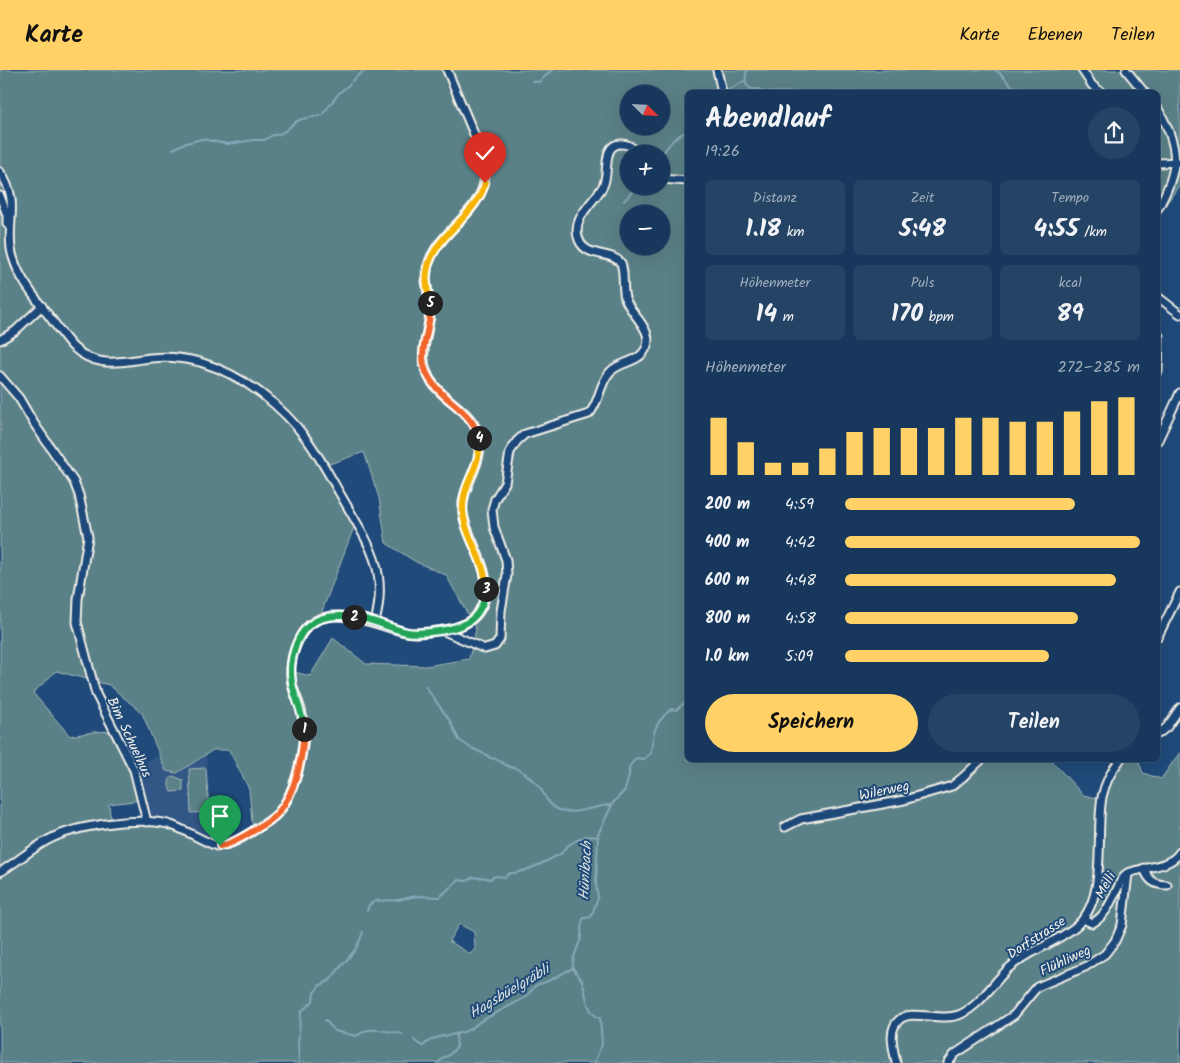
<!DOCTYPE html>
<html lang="de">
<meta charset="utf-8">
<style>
body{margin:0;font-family:Kalam,sans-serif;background:#244365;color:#f1f3f6;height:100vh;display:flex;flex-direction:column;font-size:19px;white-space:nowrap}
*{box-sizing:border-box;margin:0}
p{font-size:16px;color:#9eacbb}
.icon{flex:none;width:28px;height:28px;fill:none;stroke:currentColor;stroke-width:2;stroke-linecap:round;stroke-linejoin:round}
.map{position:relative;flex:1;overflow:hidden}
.drawer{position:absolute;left:685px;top:20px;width:475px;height:672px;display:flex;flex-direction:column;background:#17385c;border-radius:8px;box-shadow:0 5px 20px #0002,0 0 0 1px #365272}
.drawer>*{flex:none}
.needle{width:32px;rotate:114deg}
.tools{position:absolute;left:620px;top:15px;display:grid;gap:10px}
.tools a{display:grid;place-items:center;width:50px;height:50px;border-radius:50%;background:#17385c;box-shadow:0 5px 20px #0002,0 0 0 1px #365272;font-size:25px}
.pin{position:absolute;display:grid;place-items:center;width:42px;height:42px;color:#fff;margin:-51px -21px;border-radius:50% 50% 50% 0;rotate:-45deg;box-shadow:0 0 5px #0007}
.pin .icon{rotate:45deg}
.km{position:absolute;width:25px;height:25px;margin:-12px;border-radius:50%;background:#222;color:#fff;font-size:14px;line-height:25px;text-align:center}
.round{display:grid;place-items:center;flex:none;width:52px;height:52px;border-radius:26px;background:#244365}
.headline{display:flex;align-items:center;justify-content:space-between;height:85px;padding:0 20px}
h1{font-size:28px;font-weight:700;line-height:38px}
.figures{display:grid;grid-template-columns:repeat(3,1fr);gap:8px;height:85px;padding:5px 20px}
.figures div{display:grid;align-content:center;border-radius:8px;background:#244365;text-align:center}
.figures b{font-size:25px;font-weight:700}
.figures small{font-size:14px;font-weight:400}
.figures p{font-size:14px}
.chart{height:140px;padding:10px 20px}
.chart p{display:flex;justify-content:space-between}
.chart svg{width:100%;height:90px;margin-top:5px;stroke:#ffd166;stroke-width:6}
.cta{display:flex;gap:10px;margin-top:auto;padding:10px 20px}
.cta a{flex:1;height:58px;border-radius:30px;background:#ffd166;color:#111;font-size:20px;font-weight:700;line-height:58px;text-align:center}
.cta a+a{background:#244365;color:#f1f3f6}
ul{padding:0 20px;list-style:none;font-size:16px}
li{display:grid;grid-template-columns:80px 60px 1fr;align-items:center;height:38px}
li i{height:12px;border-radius:6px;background:#ffd166}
header{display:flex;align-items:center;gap:30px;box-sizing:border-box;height:70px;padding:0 25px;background:#ffd166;color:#111}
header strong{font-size:24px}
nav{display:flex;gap:28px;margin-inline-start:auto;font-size:18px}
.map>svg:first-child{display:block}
</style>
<header>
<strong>Karte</strong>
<nav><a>Karte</a><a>Ebenen</a><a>Teilen</a></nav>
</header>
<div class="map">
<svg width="1180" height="993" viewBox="0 0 1180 993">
<rect width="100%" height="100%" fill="#1f4a7a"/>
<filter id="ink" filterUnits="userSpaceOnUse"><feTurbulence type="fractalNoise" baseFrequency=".02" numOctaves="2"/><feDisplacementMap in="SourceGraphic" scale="10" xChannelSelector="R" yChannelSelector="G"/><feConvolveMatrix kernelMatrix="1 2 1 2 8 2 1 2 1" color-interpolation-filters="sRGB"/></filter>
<g filter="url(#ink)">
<polygon fill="#325685" points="206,684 211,768 177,752 148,748 139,695 160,685 166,701 177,703"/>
<g fill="#5a8187" stroke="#a7b9b8" fill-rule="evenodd">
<path d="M0 0H1180V114L1158 146V22H688V690H1051L1083 725 1101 729 1120 690H1138L1143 703 1161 709 1180 682V993H0ZM629 24H661V56H629ZM629 84H661V116H629ZM629 144H661V176H629ZM364 382 379 428 386 473 416 492 446 505 476 559 469 589 426 596 366 594 333 568 310 606 291 601 304 560 319 549 356 452 324 396ZM56 601 109 615 142 643 166 701 177 703 213 680H229L249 719 253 762 217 776 157 752 111 754 109 734 142 730 127 685H122L113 668 117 666 114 661 93 662 70 666 33 623ZM459 854 474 862 475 879 470 884 449 871Z"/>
<polygon points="206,698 209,742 191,743 189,699"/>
<path d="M173 706 183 710V721L171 722C168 715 168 710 173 706Z"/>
</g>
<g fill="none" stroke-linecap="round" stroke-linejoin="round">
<g stroke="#88a8ba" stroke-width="2">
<path d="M747 0C744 12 745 21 759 19L763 22"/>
<path d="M995 0C1002 3 1005 10 1011 15 1017 19 1024 16 1031 22"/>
<polyline points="352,11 361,3 368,0"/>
<polyline points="532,11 539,12 552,0"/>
<polyline points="725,22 744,11"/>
<path d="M173 79 183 74 201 69 228 74 254 70H264L273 65C284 66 289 55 299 50 305 48 315 47 322 45L339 23 350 14"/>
<path d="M661 85C669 76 675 64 688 62"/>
<polyline points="624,131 637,116"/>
<path d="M425 616 450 651 459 670 471 678 487 685 490 688C498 688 502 694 510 697 512 698 515 698 518 699 523 701 538 714 541 719 545 726 547 733 555 738 572 748 593 735 612 735"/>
<polyline points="588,766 598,767"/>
<path d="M367 841 369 835 375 831 398 830 416 826 440 827 458 810 467 811 473 807C479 809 483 806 489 809L496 806 505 807 510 803C524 804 549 790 562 783 565 775 577 770 586 766"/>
<path d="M325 950 335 961 356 966C360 964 364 961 368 960 373 959 396 962 402 964"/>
<path d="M414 970 420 975 423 976C438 960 460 971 479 952L526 927 536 915 546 912 573 898"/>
<polyline points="299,993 298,974 301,942 313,931 314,923 319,916 329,911 355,880 360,870 363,862"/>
<polyline points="438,993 444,987 448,986 457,977 456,965"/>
<path d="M594 993 602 974 600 948C585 942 587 924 582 911 580 906 575 902 573 898 571 890 578 877 580 871 583 863 579 855 584 848L591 847 598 828 596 815 598 764 613 733 625 720 629 705V697L636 688 644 689 651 683C653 662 654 654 671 639L676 640 688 630"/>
</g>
<defs>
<g id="minor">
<polyline points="717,0 722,22"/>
<polyline points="1082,0 1092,15 1101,22"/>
<polyline points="1126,0 1144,22"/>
<path d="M1158 39C1180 78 1180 98 1158 138"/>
<polyline points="1158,93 1179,92"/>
<path d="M0 102C20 131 7 148 11 179 16 207 36 228 52 250 59 259 65 269 73 277 98 300 121 291 151 288 168 286 184 288 200 292 243 305 282 335 308 371 321 389 332 410 343 429 368 473 389 499 375 552"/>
<polyline points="661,109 688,111"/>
<polyline points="0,126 7,145 7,154"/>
<polyline points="1158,227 1180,244"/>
<polyline points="0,270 15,261 42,236"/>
<polyline points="1158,301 1159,266"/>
<polyline points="0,306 19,328 33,352 74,412 79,425 88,467 78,529 77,552 96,624 134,700 147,752"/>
<polyline points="1158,370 1180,323"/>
<path d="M444 561 485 579 495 576 500 569 501 541 507 505 506 490 494 457 492 439 495 429 505 413 510 382 517 371 525 364 589 344C600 332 599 314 610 302 619 292 635 293 643 283 659 263 631 246 625 228 622 217 625 204 621 193 610 180 587 189 579 170 570 148 594 133 603 116 610 104 601 74 621 74 629 74 633 77 636 84"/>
<polyline points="1158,566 1180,522"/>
<polyline points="1158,664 1167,657 1180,638"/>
<polyline points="785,757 801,749 904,730 952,716 963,707 981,690"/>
<path d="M1144 798C1148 810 1154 815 1167 815"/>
<path d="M0 802C17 792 31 779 48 770 75 755 138 747 168 754 185 759 200 770 217 776 231 776 245 766 256 759 264 754 273 749 279 742 296 721 308 672 302 645 301 636 296 627 293 618 288 601 292 582 300 567 321 527 375 555 405 562 413 564 421 563 429 562 452 560 476 556 484 531 494 501 468 472 463 444 459 418 484 396 479 369 475 339 441 332 429 307 417 285 429 264 430 242 431 230 426 219 426 208 427 157 501 144 482 83L447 0"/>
<path d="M1083 849 1092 853C1110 845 1114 819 1126 804 1143 796 1169 799 1180 782"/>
<path d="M896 993C894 980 887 960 899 950 911 938 941 953 961 944 982 934 993 912 1010 897 1030 881 1055 873 1075 857 1109 830 1095 765 1102 727 1105 713 1111 701 1120 690"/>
<polyline points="948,993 955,984 1014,945 1037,917 1085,897 1105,884 1115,871 1122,855 1128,803"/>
</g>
</defs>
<use href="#minor" stroke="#f4f1e8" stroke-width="11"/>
<use href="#minor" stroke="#1f4a7a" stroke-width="7"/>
</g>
</g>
<g fill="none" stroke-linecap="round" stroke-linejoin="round" filter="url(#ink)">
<defs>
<path id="split-1" d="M220 776C230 775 239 769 248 764 258 758 270 752 277 744 296 723 303 686 304 659"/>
<path id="split-2" d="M304 659C303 642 295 629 292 613 290 602 291 589 295 578 304 549 326 543 354 547"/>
<path id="split-3" d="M354 547C373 549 389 558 407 562 415 564 423 562 430 562 460 559 482 553 486 519"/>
<path id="split-4" d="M479 368C483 394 463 412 463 436 462 465 487 490 486 519"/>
<path id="split-5" d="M430 233C433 255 418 277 425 299 435 329 472 337 479 368"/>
<path id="split-6" d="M430 233C428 223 425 212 427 202 432 165 476 148 485 113"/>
</defs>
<use href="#split-1" stroke="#fff" stroke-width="10"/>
<use href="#split-2" stroke="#fff" stroke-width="10"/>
<use href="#split-3" stroke="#fff" stroke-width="10"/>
<use href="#split-4" stroke="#fff" stroke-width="10"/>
<use href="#split-5" stroke="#fff" stroke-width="10"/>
<use href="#split-6" stroke="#fff" stroke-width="10"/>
<use href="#split-1" stroke="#f0652b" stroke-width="6"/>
<use href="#split-2" stroke="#22a559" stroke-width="6"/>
<use href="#split-3" stroke="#22a559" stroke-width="6"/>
<use href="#split-4" stroke="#f5b400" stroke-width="6"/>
<use href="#split-5" stroke="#f0652b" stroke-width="6"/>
<use href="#split-6" stroke="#f5b400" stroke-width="6"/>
</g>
<g text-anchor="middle" stroke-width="4" stroke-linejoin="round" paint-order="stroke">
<g font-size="14" fill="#f4f1e8" stroke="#1f4a7a">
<text transform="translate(130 667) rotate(65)" y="5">Bim Schuelhus</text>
<text transform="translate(884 720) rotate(-12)" y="5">Wilerweg</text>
<text transform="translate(1105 815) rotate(-61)" y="5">Melli</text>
<text transform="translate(1036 867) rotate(-33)" y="5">Dorfstrasse</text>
<text transform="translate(1065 890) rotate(-25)" y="5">Flühliweg</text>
</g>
<g font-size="15" font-style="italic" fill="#d9dfdc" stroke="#1f4a7a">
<text transform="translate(585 801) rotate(-87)" y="5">Hünibach</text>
<text transform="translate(509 921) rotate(-31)" y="5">Hagsbüelgräbli</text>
</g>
</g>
</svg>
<div class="tools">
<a><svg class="needle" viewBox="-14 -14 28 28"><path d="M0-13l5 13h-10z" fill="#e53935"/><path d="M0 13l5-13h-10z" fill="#9eacbb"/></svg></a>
<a>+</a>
<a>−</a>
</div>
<div class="pin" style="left:220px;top:776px;background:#1e9e55"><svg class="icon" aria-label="arrive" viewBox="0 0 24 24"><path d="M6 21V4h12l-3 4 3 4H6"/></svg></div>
<div class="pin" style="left:485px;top:113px;background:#d93025"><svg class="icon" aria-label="check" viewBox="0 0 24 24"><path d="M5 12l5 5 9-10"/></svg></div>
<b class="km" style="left:304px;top:659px">1</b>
<b class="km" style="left:354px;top:547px">2</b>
<b class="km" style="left:486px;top:519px">3</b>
<b class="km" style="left:479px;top:368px">4</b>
<b class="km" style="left:430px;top:233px">5</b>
<section class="drawer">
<div class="headline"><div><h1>Abendlauf</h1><p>19:26</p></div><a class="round"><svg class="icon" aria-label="share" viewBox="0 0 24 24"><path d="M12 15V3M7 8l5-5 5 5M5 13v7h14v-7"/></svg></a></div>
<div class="figures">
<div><p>Distanz</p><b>1.18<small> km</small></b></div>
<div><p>Zeit</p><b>5:48</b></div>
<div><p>Tempo</p><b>4:55<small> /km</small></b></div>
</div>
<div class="figures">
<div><p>Höhenmeter</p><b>14<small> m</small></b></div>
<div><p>Puls</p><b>170<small> bpm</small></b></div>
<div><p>kcal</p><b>89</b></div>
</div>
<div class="chart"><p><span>Höhenmeter</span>272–285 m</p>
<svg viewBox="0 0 160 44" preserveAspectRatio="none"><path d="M5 44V16M15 44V28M25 44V38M35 44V38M45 44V31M55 44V23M65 44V21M75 44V21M85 44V21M95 44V16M105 44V16M115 44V18M125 44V18M135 44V13M145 44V8M155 44V6"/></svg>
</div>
<ul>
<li><b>200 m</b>4:59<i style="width:78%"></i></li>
<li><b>400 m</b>4:42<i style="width:100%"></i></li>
<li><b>600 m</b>4:48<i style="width:92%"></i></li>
<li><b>800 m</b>4:58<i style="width:79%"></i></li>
<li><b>1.0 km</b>5:09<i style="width:69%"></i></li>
</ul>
<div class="cta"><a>Speichern</a><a>Teilen</a></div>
</section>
</div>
